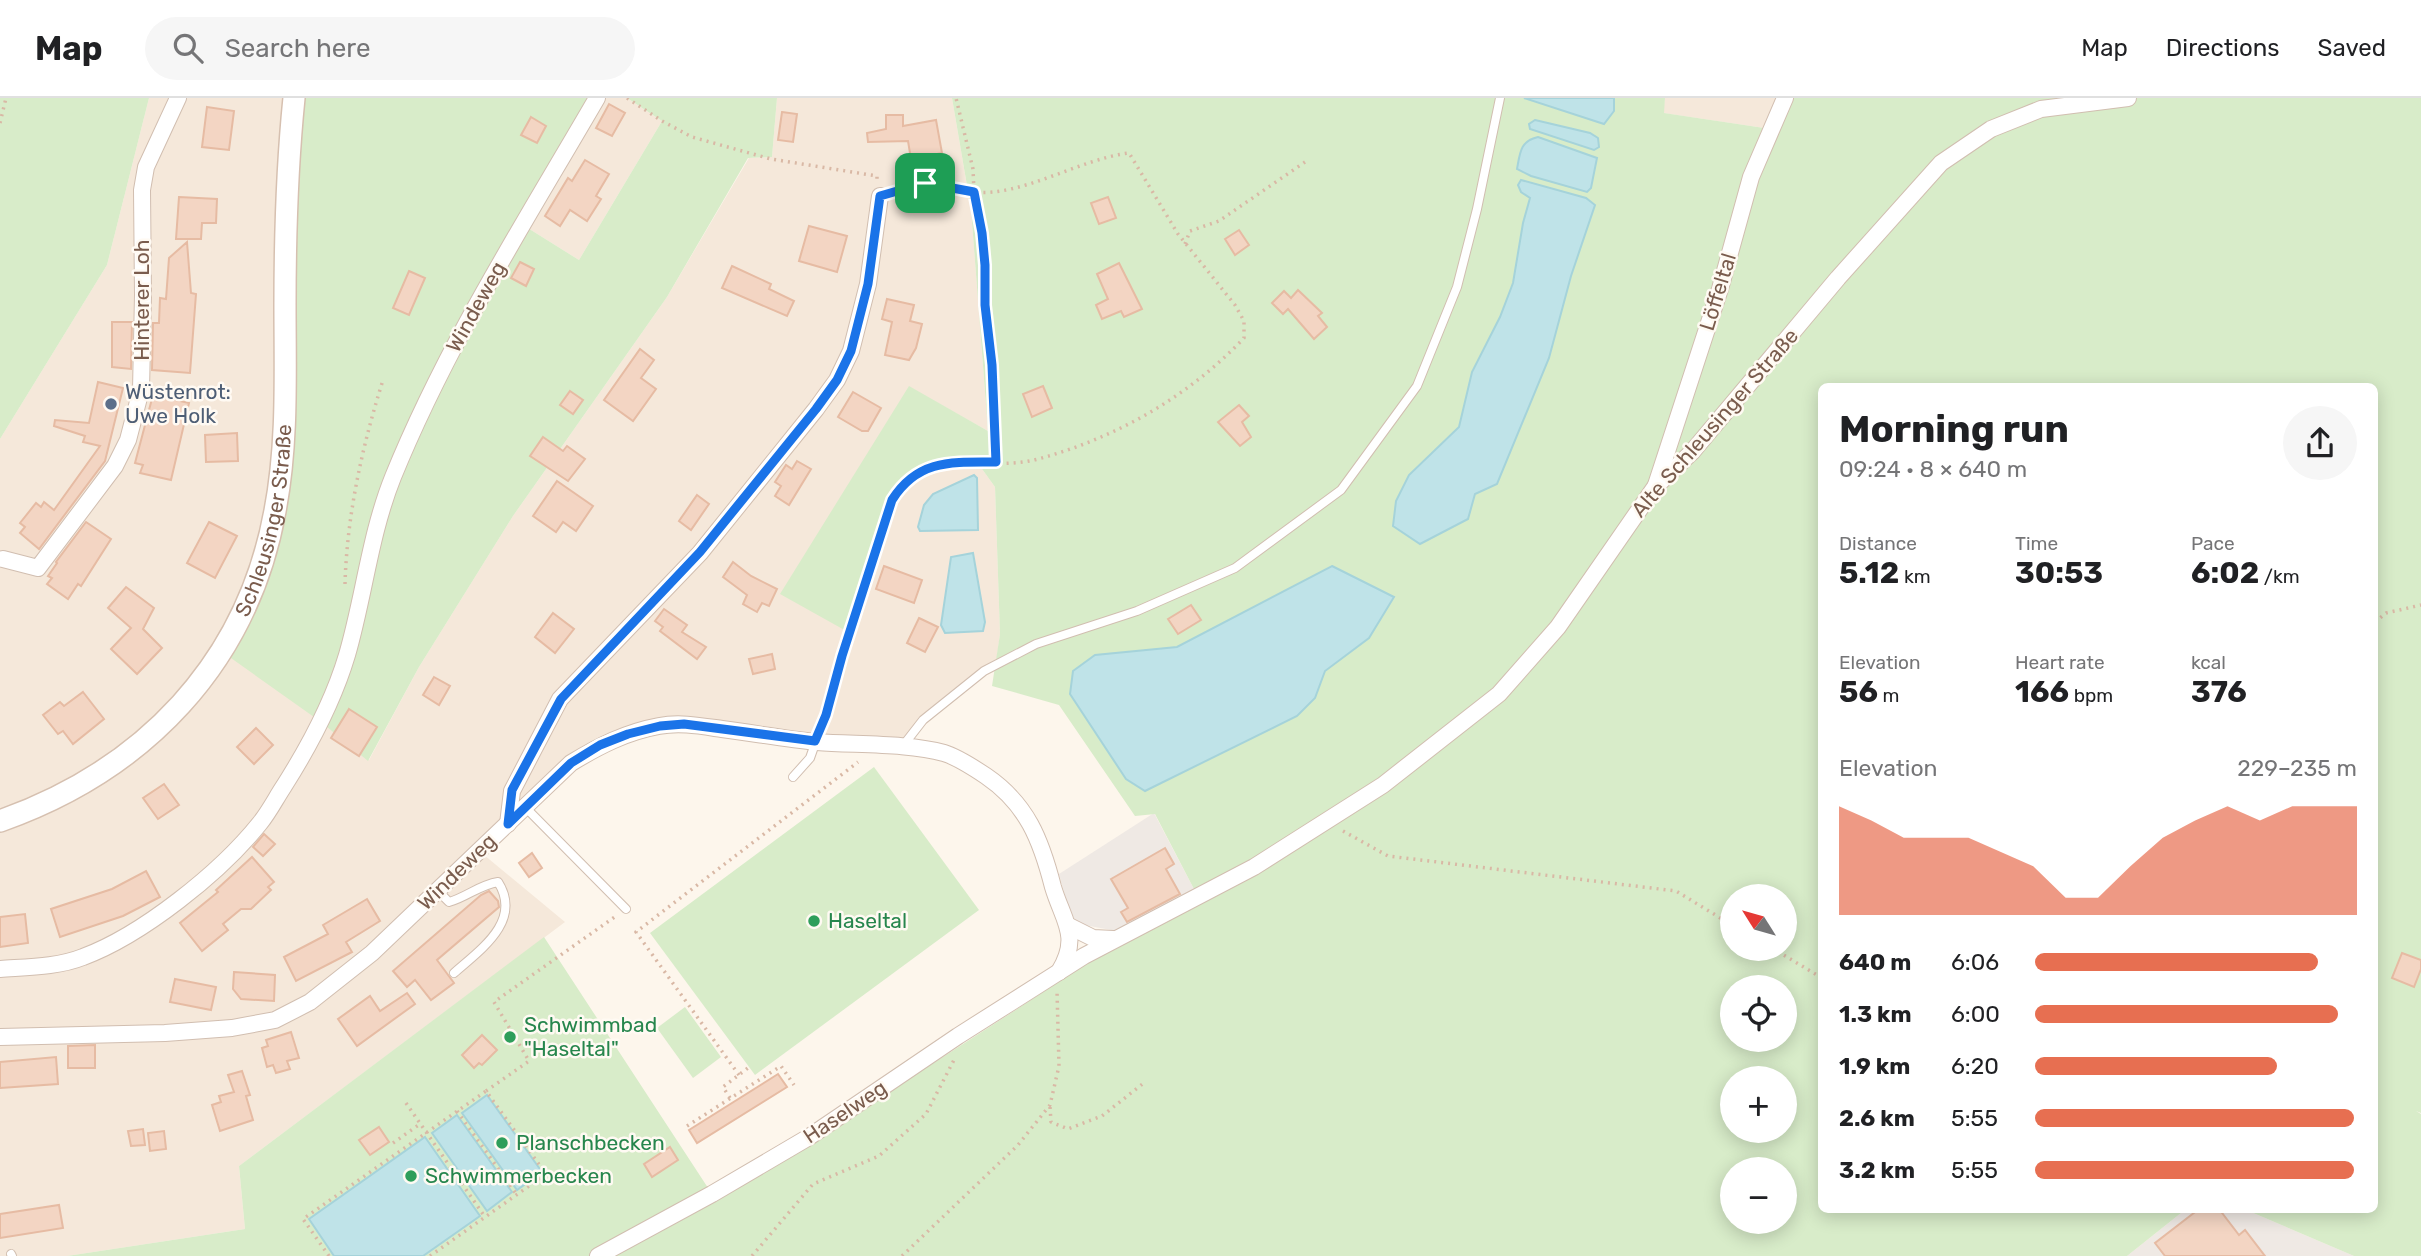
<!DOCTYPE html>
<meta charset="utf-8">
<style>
body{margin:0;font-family:Rubik,sans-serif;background:#f6f6f6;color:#202124;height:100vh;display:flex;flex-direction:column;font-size:26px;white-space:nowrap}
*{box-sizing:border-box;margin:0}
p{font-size:23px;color:#757577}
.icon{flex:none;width:38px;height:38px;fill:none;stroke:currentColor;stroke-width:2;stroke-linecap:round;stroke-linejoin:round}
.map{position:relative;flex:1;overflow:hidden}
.side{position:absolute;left:1818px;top:285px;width:560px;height:830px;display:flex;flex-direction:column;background:#fff;border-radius:10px;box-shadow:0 4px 18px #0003}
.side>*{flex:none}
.needle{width:46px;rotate:307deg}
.controls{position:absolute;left:1720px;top:786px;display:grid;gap:14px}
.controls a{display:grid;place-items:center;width:77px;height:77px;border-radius:50%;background:#fff;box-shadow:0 4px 18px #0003;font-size:35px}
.pin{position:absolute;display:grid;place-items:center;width:60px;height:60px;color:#fff;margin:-30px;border-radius:14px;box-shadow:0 4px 10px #0006}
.round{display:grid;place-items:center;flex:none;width:74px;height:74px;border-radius:37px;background:#f6f6f6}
.summary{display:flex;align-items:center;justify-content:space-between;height:119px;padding:0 21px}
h1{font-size:38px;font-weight:700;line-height:52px}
.stats{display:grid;grid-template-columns:repeat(3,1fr);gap:10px;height:119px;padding:7px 21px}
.stats div{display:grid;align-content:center}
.stats b{font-size:30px;font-weight:700}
.stats small{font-size:19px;font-weight:400}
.stats p{font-size:19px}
.chart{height:196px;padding:14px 21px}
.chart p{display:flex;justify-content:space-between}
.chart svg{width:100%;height:126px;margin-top:7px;fill:#e76f51;opacity:.7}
ul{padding:0 21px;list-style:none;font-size:23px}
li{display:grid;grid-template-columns:112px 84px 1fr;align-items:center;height:52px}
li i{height:18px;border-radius:9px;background:#e76f51}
header{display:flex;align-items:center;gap:42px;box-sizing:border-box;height:98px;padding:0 35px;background:#fff;border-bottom:2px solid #e0e0e0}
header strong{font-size:33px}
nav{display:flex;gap:38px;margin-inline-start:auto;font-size:24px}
.search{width:490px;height:63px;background:#f6f6f6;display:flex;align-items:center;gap:18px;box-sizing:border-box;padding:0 24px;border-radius:38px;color:#757577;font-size:26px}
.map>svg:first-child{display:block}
</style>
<header>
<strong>Map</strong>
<div class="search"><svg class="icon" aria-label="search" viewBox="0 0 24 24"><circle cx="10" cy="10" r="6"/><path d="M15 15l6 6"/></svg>Search here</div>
<nav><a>Map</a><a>Directions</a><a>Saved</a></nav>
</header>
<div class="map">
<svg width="2421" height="1158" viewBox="0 0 2421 1158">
<rect width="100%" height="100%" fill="#fdf6ec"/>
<g fill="#f5e8da">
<polygon points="149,0 294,0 321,624 369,662 419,569 513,418 667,199 749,60 772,59 777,0 952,0 971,111 988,333 909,289 892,402 902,387 915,376 934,368 959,363 977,364 995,389 1000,536 996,566 923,622 902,649 684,626 600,647 478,752 565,824 239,1068 245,1131 67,1158 0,1158 0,341 107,167"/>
<polygon points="597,0 627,0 662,23 579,162 523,127"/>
<polygon points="1665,0 1785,0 1771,31 1663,15"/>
</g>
<g fill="#efe9e4">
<polygon points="1154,715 1196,795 1122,834 1079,826 1070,816 1059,776"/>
<polygon points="2186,1111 2244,1111 2354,1158 2127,1158"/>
</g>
<g fill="#d8ecc9" fill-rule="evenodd">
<polygon points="0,0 149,0 107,167 0,341"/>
<polygon points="294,0 597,0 523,127 579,162 662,23 627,0 777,0 772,59 748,60 667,199 513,418 419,569 368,663 321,624 221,553 275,413"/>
<path d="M952 0H1665L1664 15 1771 31 1785 0H2421V1015L2416 1013 2421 1016V1158H2354L2244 1111H2375V289H1822V1111H2186L2127 1158H615C813 1045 1005 921 1195 793L1155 716 1135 718 1059 607 992 588 1000 536 995 389 977 364C940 362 913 370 892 402L848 534 780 496 909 288 988 333 971 111ZM1732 798H1785V850H1732ZM1732 889H1785V942H1732ZM1732 980H1785V1032H1732ZM1732 1071H1785V1124H1732Z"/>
<polygon points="874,669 979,812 755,977 650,835"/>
<polygon points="544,839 712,1096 598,1158 67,1158 245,1131 239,1068"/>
<polygon points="685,909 721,959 693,980 657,930"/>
</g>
<g fill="#bfe3e8" stroke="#a5d3da" stroke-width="2">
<polygon points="1524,0 1614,0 1614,13 1604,26"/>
<polygon points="1535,22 1590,35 1598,40 1599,49 1594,52 1530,31 1529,26"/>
<path d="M1538 39 1597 60 1591 90 1587 94 1531 78 1517 71C1520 55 1520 43 1538 39Z"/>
<polygon points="1521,82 1586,100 1595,107 1571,178 1549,260 1497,386 1475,396 1468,421 1420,446 1393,428 1396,403 1409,377 1459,329 1472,274 1500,219 1513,185 1523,125 1530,100 1521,94 1518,87"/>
<polygon points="974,377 977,380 978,432 920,433 918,429 924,407 933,396"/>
<polygon points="973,455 985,524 983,533 945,535 941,527 951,459"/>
<polygon points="1332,468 1394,499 1369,540 1325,573 1315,600 1297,618 1145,693 1126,681 1070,596 1073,573 1095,557 1177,549"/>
<polygon points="487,997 542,1074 517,1092 462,1015"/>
<polygon points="457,1017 512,1094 487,1113 432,1035"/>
<polygon points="425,1039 480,1118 423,1158 334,1158 309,1121"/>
</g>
<g fill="#f3d5c3" stroke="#e6bba3" stroke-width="2">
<polygon points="609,6 625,15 612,38 596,30"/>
<polygon points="207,9 234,13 229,52 202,49"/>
<polygon points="782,14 797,16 793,44 778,42"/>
<polygon points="886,17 903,17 903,28 936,22 942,55 911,61 908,43 868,44 867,35 886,31"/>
<polygon points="531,19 546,28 537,45 521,37"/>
<polygon points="585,62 609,76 596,98 601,101 587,123 570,112 560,128 545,118 568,80 572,83"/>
<polygon points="179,99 217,101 216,125 202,125 201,141 176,141"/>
<polygon points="1108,99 1116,120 1099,126 1091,105"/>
<polygon points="809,128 847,138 837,174 799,163"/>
<polygon points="1239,132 1249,147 1235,157 1225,141"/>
<polygon points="187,144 191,195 196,196 190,275 152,272 153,225 159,225 160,200 166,201 169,160"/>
<polygon points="520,164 534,171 526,188 511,180"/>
<polygon points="1119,165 1142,211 1124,219 1121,213 1102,221 1096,207 1108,201 1097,176"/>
<polygon points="732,168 771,186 769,191 794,203 787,218 722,190"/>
<polygon points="409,173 425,180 409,217 393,210"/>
<polygon points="1298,192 1322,215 1318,218 1327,229 1314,241 1288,211 1283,216 1272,205 1284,193 1291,200"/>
<polygon points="887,201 914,207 910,223 922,226 916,250 909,262 885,257 892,224 882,221"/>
<polygon points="112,224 132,224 131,271 112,269"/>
<polygon points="640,251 654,262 641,280 656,291 633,323 604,302"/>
<polygon points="98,284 123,290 105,363 39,451 20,435 25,429 20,425 36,405 41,409 44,404 54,412 100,348 83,344 85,338 54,328 55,322 89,325"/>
<polygon points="1043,288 1052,310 1032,319 1023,296"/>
<polygon points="570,293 583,302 573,316 560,307"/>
<polygon points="853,294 881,310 868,333 862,333 838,319"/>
<polygon points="153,297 189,305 171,382 140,375 143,367 135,365"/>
<polygon points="1239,307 1249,318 1242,324 1251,339 1240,348 1218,324"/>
<polygon points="237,335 238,363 206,364 205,337"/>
<polygon points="543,339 563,353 567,348 585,361 568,383 530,358"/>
<polygon points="797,363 811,371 789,407 775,398 781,388 775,384 786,367 792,371"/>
<polygon points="557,383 593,408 576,433 563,424 556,434 533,418"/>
<polygon points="697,397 709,406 691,432 679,423"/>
<polygon points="86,424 111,441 81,488 78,486 68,501 47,486 52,480 48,478 57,465 56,464"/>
<polygon points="209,424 237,438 215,480 187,465"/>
<polygon points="733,464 751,478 777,491 769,508 762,505 757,514 743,506 747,497 723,479"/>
<polygon points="884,468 922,482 914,505 876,491"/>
<polygon points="126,489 154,510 143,531 162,550 137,576 111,551 131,530 108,510"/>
<polygon points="1191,507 1201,522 1178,536 1168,521"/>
<polygon points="664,511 687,527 682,534 706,549 697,561 660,533 663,529 655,523"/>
<polygon points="553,515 574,531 555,555 535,539"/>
<polygon points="919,520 938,529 925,554 907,545"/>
<polygon points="772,556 775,571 753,576 749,561"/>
<polygon points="434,579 450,588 439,607 423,597"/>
<polygon points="83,594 104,621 73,646 63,633 58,636 43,617 60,604 64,608"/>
<polygon points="349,611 377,629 359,658 331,640"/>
<polygon points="256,630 273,647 254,666 237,649"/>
<polygon points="164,686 179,707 158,721 143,700"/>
<polygon points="264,736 275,746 263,758 253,749"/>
<polygon points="1165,750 1174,766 1166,771 1180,796 1127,824 1121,814 1128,810 1111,781"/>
<polygon points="532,755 542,770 529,779 519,765"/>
<polygon points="252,759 274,784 268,789 271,792 251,811 241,811 223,826 228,832 202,853 180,825 218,794 216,792"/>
<polygon points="146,773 160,799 123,818 60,839 51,811 112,791"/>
<polygon points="489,793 498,803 499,809 437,862 454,885 431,902 415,882 407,889 393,873 481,797"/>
<polygon points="367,801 380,823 346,844 352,854 296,883 284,859 328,836 323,827"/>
<polygon points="25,816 28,845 0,849 0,819"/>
<polygon points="2402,855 2421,862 2421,871 2414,889 2392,880"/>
<polygon points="234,874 275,877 274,903 241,901 233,891"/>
<polygon points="175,881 216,889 211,912 170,904"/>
<polygon points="407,895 415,906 357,948 338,921 370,898 380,913"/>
<polygon points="291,934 299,960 287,963 290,971 276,975 273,967 267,969 262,950 268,948 266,942"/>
<polygon points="482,937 497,952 482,967 479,965 474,970 462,957"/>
<polygon points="95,947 95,970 68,970 68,948"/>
<polygon points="56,959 58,986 0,990 0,964"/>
<polygon points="242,973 250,997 246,998 253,1022 220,1033 212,1007 221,1004 219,998 234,994 228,977"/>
<polygon points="778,976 787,989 697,1045 689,1032"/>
<polygon points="379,1029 389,1044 370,1057 359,1042"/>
<polygon points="143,1031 145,1047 131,1048 128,1033"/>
<polygon points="164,1033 166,1051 150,1053 148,1035"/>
<polygon points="670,1049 678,1062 652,1079 644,1066"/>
<polygon points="59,1107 63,1130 0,1140 0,1116"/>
<polygon points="2199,1111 2219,1111 2239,1137 2245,1132 2265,1158 2165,1158 2155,1145"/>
</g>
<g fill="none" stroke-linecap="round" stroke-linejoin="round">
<defs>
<g id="lane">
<polyline points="902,649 923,622 984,573 1036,546 1137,513 1235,470 1341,392 1417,288 1457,189 1477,111 1500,0"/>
<polyline points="793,679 810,660 829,606"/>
<polyline points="526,710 626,811"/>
<path d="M437 792 449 804C467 799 479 787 498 784 523 823 480 852 454 875"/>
<polyline points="11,1156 12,1158"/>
</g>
<g id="street">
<polyline points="1656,387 1720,191 1751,79 1785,0"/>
<polyline points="3,461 38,470 115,368 128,342 141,292 143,197 142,92 146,69 178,0"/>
<polyline points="508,726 512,693 560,601 700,455 816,311 837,282 851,253 868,186 880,98"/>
<polyline points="1069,828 1093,840 1113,841"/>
<path d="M0 871C27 869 58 869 83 859 142 837 220 775 260 725 269 714 276 700 284 688 310 647 333 604 347 557 364 499 370 436 393 379 447 246 525 124 597 0"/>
<path d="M0 939 165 935 232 930 275 922 310 904 372 855 571 665C599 648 626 634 659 628 680 624 701 628 722 631 754 635 785 641 817 644 854 647 909 645 944 655 957 659 974 670 986 678 1027 706 1041 742 1053 789 1063 823 1081 838 1059 874"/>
<polyline points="598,1158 712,1096 809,1039 958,938 1084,858 1254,769 1383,687 1499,596 1558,529 1655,389 1692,354 1838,180 1941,65 1991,31 2041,11 2128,0"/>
</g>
<g id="secondary">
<path id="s1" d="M0 723C144 672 247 566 275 413 288 345 285 276 285 207 285 137 287 69 294 0"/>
</g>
</defs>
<use href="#lane" stroke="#d1beb0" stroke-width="10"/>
<use href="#street" stroke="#d1beb0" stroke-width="18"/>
<use href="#secondary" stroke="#d6c0b0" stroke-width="24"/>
<g stroke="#d9b8a5" stroke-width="3.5" stroke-dasharray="2 5" stroke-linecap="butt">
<polyline points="627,0 662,23 692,39 771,61 877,78 877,81"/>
<polyline points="0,25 6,0"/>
<polyline points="894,94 925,85 974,94 973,71 956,0"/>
<polyline points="1185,146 1190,133 1219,123 1305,64"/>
<path d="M345 486C347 417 362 349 383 282"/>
<polyline points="2375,524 2386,515 2421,507"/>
<path d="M832 594 892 402C930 343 983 376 1038 361 1116 340 1188 299 1244 240V223L1235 207 1178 136 1129 55C1079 61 1022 99 974 94L982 135 985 167V207L992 267 996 364"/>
<polyline points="1343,733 1388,758 1676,793 1732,827"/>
<polyline points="1772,850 1822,880"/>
<polyline points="739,977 636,834 858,664"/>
<polyline points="486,993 529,963 494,904 616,818"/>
<polyline points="730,1000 723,989 748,970"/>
<polyline points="406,1005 485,1119"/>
<polyline points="1050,1009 1051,1024 1068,1031 1102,1018 1145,984"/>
<polyline points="457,1013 517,1097"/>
<polyline points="687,1028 781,968 794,987"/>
<polyline points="393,1045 420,1026"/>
<polyline points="329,1158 303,1121 486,993 546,1076 430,1158"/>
<polyline points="752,1158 813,1086 879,1058 926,1016 955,960"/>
<polyline points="902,1158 1018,1047 1050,1007 1059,968 1057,893"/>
</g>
<use href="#lane" stroke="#fff" stroke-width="8"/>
<use href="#street" stroke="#fff" stroke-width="16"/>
<use href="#secondary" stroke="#fff" stroke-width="21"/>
</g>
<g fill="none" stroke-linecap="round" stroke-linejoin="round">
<defs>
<path id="route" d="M925 85 974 94 982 135 985 167V207L992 267 996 364C952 364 918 361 892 402L842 558 826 617 815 643 684 626 660 628 628 636 600 647 571 665 508 726 512 692 561 601 700 454 816 311 837 282 851 253 868 186 880 98Z"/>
</defs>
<use href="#route" stroke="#fff" stroke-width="14"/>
<use href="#route" stroke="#1a73e8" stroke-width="9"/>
</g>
<circle fill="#5c6f8a" stroke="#fffaf3" stroke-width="2.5" cx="111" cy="306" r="7"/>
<g fill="#2e9e5b" stroke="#fffaf3" stroke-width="2.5">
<circle cx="814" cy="823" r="7"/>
<circle cx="510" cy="939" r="7"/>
<circle cx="502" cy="1045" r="7"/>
<circle cx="411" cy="1078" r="7"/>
</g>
<g text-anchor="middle" stroke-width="5" stroke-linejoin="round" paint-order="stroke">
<g font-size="21" fill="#7a5c4d" stroke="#fffaf3">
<text transform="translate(1718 194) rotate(-73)" y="7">Löffeltal</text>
<text transform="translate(142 202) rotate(-90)" y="7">Hinterer Loh</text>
<text transform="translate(476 209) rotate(-61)" y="7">Windeweg</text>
<text transform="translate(1715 325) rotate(-49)" y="7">Alte Schleusinger Straße</text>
<text dy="7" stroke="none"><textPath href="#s1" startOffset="424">Schleusinger Straße</textPath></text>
<text transform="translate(457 774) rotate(-44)" y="7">Windeweg</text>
<text transform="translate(845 1014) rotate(-34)" y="7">Haselweg</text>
</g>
<g font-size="21" fill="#4e5e75" stroke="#fffaf3" text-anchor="start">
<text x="125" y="301">Wüstenrot:<tspan x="125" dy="24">Uwe Holk</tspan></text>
</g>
<g font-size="21" fill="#27864d" stroke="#fffaf3" text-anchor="start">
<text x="828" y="830">Haseltal</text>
<text x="524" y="934">Schwimmbad<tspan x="524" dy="24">"Haseltal"</tspan></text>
<text x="516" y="1052">Planschbecken</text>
<text x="425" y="1085">Schwimmerbecken</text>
</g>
</g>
</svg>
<div class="controls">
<a><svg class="needle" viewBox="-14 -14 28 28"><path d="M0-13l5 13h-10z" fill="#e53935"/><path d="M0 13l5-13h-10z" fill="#757577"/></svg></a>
<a><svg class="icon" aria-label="locate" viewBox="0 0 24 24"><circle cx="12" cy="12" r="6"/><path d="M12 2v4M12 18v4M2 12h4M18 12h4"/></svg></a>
<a>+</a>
<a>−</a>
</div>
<div class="pin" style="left:925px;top:85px;background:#1e9e55"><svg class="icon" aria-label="arrive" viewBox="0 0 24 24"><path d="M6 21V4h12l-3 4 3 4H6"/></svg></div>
<section class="side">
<div class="summary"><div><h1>Morning run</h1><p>09:24 · 8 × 640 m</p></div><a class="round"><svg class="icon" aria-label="share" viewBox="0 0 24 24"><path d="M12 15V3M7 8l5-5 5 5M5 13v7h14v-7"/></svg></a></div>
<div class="stats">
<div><p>Distance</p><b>5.12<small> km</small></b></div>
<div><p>Time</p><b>30:53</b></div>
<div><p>Pace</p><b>6:02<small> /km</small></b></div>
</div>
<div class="stats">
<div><p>Elevation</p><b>56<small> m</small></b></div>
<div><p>Heart rate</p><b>166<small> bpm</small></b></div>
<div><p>kcal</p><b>376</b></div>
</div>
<div class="chart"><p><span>Elevation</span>229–235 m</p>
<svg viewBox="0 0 160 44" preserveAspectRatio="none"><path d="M0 44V6L10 11L20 17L30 17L40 17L50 22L60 27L70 38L80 38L90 27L100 17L110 11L120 6L130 11L140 6L150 6L160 6V44z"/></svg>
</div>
<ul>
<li><b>640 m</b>6:06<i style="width:88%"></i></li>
<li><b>1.3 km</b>6:00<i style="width:94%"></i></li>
<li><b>1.9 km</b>6:20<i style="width:75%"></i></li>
<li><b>2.6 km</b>5:55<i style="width:99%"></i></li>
<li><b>3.2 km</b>5:55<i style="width:99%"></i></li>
</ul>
</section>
</div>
